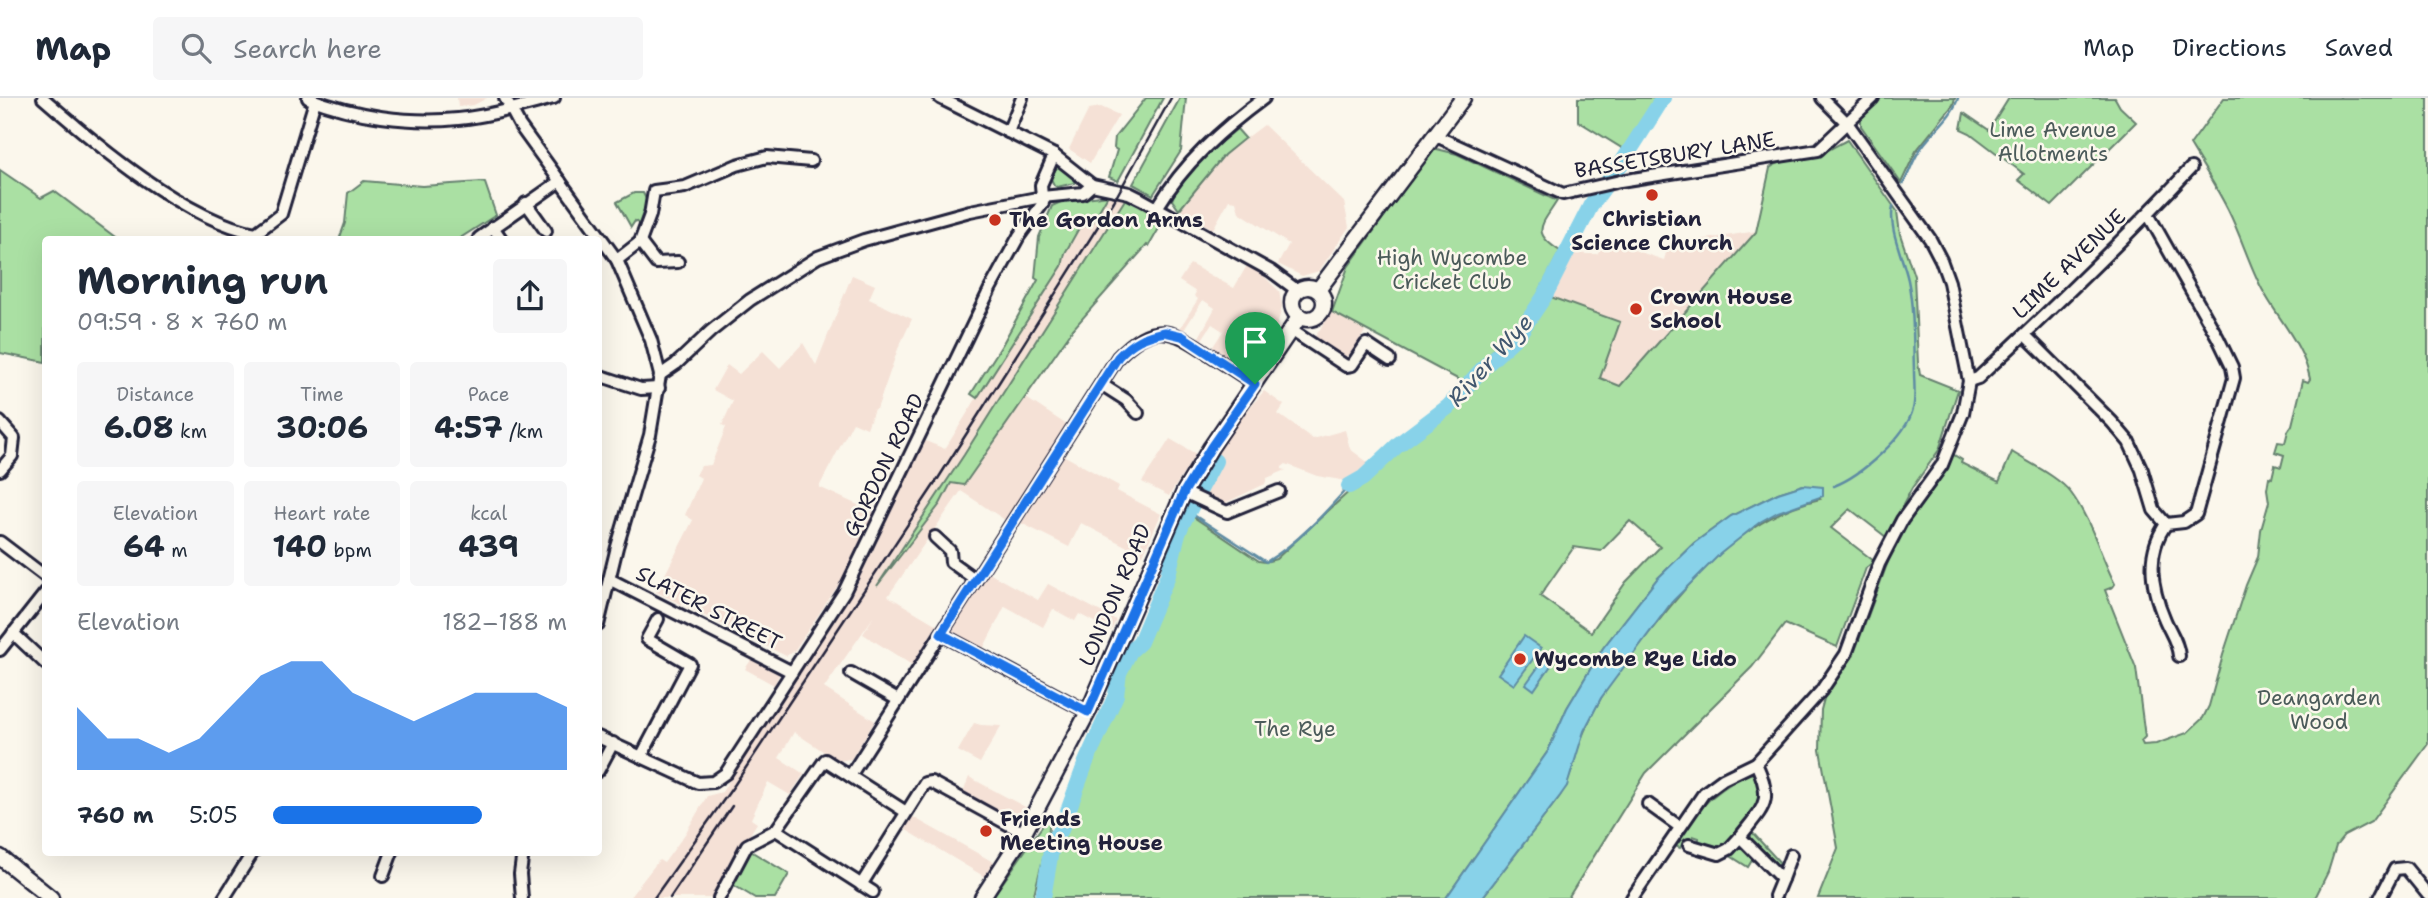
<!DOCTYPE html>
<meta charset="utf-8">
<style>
body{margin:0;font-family:"Shantell Sans",sans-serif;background:#f6f6f7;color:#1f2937;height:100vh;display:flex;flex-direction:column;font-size:26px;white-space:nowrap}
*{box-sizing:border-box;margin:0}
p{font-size:23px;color:#747a83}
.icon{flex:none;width:38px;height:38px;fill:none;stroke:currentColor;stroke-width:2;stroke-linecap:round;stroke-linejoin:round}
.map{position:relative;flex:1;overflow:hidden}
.panel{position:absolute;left:42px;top:138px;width:560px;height:620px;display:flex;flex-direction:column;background:#fff;border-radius:7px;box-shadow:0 7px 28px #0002}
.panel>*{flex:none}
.pin{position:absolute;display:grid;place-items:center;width:60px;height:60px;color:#fff;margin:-72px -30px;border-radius:50% 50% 50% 0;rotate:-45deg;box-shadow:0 0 7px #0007}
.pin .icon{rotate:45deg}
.round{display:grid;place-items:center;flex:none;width:74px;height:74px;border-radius:7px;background:#f6f6f7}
.summary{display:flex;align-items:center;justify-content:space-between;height:119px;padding:0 35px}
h1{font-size:38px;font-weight:700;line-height:52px}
.metrics{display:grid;grid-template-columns:repeat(3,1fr);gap:10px;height:119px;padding:7px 35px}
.metrics div{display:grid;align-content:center;border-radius:7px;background:#f6f6f7;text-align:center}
.metrics b{font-size:30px;font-weight:700}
.metrics small{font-size:19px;font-weight:400}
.metrics p{font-size:19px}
.chart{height:196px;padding:14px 35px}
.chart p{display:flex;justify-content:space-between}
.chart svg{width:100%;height:126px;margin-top:7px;fill:#1a73e8;opacity:.7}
ul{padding:0 35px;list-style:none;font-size:23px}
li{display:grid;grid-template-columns:112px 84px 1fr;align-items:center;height:52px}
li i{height:18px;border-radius:9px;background:#1a73e8}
header{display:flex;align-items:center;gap:42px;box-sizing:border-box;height:98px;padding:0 35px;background:#fff;border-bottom:2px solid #e0e1e3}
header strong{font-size:33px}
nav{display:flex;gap:38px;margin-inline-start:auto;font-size:24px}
.search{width:490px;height:63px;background:#f6f6f7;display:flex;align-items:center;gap:18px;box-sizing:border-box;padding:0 24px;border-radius:7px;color:#747a83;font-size:26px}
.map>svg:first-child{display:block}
</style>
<header>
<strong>Map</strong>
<div class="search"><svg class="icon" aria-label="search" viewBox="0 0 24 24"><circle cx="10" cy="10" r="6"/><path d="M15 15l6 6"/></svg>Search here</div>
<nav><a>Map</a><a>Directions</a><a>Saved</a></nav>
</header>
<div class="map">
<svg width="2428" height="800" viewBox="0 0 2428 800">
<rect width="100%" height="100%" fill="#fbf7ec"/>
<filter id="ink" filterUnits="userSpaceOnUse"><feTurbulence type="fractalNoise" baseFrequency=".0143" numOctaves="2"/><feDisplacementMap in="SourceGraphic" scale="14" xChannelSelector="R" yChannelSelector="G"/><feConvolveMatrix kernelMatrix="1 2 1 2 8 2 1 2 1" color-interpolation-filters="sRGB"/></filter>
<g filter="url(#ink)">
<g fill="#f5e1d6">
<polygon points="457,0 487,0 474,7 458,9"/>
<polygon points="1101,9 1119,17 1090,65 1069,51 1089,11"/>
<polygon points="1264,27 1344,104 1349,129 1319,173 1302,178 1278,166 1289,146 1239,114 1236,103 1229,102 1213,131 1179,112 1224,57"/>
<polygon points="1108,97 1126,100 1165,120 1149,148 1147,147 1073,231 1026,300 1067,327 1005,422 961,393 888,498 937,527 912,567 863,536 874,518 824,590 875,623 851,661 838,663 794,634 779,660 804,676 790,697 768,684 751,721 757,725 711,800 629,800 659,762 664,765 685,736 707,698 722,694 854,486 923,342 945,351 976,301 972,297 1038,182 1035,180 1042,129 1049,116 1051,107 1063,103"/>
<polygon points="1757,133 1619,288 1600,280 1548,198 1567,160 1576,151 1585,156 1597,156 1607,143 1664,162 1668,147"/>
<polygon points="1249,164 1279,193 1282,209 1274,239 1250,275 1212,250 1223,233 1212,226 1201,243 1198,241 1215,210 1203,202 1184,232 1180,230 1198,201 1194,198 1196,194 1179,183 1190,166 1234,190"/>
<polygon points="852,177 875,187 869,201 912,221 898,251 877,311 874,311 867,330 853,324 819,389 875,415 845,477 794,553 786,558 656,494 693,422 685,417 701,380 696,377 701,368 711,367 726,329 722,327 733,303 713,292 727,267 739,276 763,253 780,270 803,245 816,267"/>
<polygon points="1332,214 1366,232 1350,257 1344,259 1314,240"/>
<polygon points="1264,293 1284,307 1278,316 1313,341 1345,332 1350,351 1370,366 1359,378 1347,383 1317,378 1286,366 1282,369 1282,371 1286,372 1267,380 1265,386 1225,405 1193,391 1231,331"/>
<polygon points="1170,341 1196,356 1169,398 1142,384"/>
<polygon points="1063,357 1119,388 1117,393 1161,416 1143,457 1081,425 1069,449 1019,424"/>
<polygon points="987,474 1038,502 1048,486 1116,522 1111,533 1079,516 1075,523 1053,511 1043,529 1005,508 982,553 954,539 952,528"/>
<polygon points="753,559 780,575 774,587 745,571"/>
<polygon points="974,625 981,627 1001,628 980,665 958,653"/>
<polygon points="969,679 1027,710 1018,725 963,694"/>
<polygon points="911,718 995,765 985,779 903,730"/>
</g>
<g fill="#aae0a3" stroke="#66816f" stroke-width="2" fill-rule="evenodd">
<polygon points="1146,0 1163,0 1118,83 1109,79 1117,52 1114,50 1115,39"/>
<polygon points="1180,0 1186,0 1181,53 1153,97 1133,86"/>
<polygon points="1578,0 1657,0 1625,52 1578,23"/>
<polygon points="1877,0 1955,0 1953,7 1916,53 1901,85 1861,28 1861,18"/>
<polygon points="2009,0 2115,0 2120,9 2136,24 2052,108 2018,82 2024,76 1970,35 1961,31 1964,15 1989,32"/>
<path d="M2224 0H2428V646L2371 724 2344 738 2336 748 2328 774 2315 800H1818L1838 750 1820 652 1821 612 1825 597 1853 558 1895 445 1949 354 1962 362 1961 365 1999 384 2012 354C2029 365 2059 379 2071 395 2091 422 2100 456 2115 486L2113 489 2105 492 2136 570 2145 639 2141 643 2143 647 2156 646 2187 635 2203 620 2209 608 2223 557 2246 487 2258 459 2261 432 2269 404 2267 391 2269 379 2272 380 2275 367 2281 369 2284 357 2275 354 2278 344 2285 345 2288 333 2292 327 2303 282 2308 284 2310 281C2303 246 2278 221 2262 191 2249 166 2241 138 2228 112 2217 90 2203 68 2190 47Z"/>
<path d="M1237 31 1245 40 1224 57 1179 112 1172 102C1181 71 1214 50 1237 31Z"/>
<path d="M1847 42 1897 113 1900 136 1914 178 1918 265 1920 277 1958 292 1939 352 1912 390 1886 439 1850 411 1831 430 1874 463 1866 470 1837 549 1785 526 1752 569 1646 675 1568 800H1482L1560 698C1571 681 1574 663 1580 644 1586 629 1593 614 1601 600 1612 582 1625 565 1638 549 1687 486 1740 419 1820 401L1803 387 1778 395 1731 418 1694 445 1657 481 1603 550 1567 610 1548 653 1446 800H1044L1052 760 1084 673 1120 582 1157 510 1171 470 1175 453 1192 418 1259 463 1265 464 1276 461 1354 389 1357 391 1376 376 1380 369 1457 305 1482 276 1502 259 1531 228 1548 198 1620 224 1600 280 1620 288 1756 134 1770 70C1781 61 1801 63 1815 58 1826 54 1837 47 1847 42ZM1630 423 1660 449 1626 484 1591 534 1540 498 1574 449 1601 453Z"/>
<path d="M1437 51 1457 56 1557 103C1542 127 1530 134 1560 153L1528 216 1516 232 1493 251 1463 284 1332 214 1348 169 1431 53Z"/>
<polygon points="1059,67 1075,79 1075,85 1057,89 1054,87 1050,79"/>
<polygon points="0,72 41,100 54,93 119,142 46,142 45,264 0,255"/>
<polygon points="364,83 422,88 481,84 485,85 496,117 457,142 339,142 345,125 348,95"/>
<polygon points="634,95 643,95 647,103 639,126 635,123 631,129 617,104"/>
<polygon points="1108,97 1092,125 1079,130 1065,155 1062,168 977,300 971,296 1002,247 1038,182 1035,180 1039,139 1052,108 1063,103"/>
<polygon points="1126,100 1165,120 1149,148 1147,147 1073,231 964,387 951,385 940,406 877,488 964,357"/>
<path d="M1748 675 1754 676C1776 701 1739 731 1724 750 1716 753 1705 751 1699 745V740L1693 738 1691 742 1682 746 1680 750 1675 748C1699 709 1708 698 1748 675Z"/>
<polygon points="1050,717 1048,741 1033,800 992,800"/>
<polygon points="1751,733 1782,767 1780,769 1775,768 1751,743"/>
<polygon points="1741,746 1754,759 1748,769 1729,757"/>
<polygon points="749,752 789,776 775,800 755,800 730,785"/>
</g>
<g fill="#88d2e9" stroke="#5f8ca3" stroke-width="2">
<polygon points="1803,387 1823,389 1823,398 1778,414 1760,424 1720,456 1672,504 1601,600 1584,633 1567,688 1560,698 1482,800 1446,800 1548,653 1567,610 1603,550 1657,481 1694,445 1731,418 1778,395"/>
<polygon points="1524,538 1541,550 1514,587 1498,576"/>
<polygon points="1544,561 1552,566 1534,592 1526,586"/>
</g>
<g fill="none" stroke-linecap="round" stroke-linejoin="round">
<g stroke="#5f8ca3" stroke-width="2.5">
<path d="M1903 86C1909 76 1912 64 1918 55 1929 35 1952 21 1958 0"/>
<path d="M1834 388C1860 378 1906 339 1913 311 1916 300 1914 285 1914 273 1913 243 1914 211 1908 182 1903 159 1888 131 1893 108"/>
<path d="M1189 414 1266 464C1298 445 1325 415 1349 388"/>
</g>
<g stroke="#88d2e9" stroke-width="16">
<polyline points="1349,388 1363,380 1399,346 1448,309 1484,269 1519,236 1544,199 1591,107 1623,63 1663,0"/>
<polyline points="1043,800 1053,741 1061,732 1086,664 1116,597 1119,575 1130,553 1140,544 1168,477 1177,439 1182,426 1215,363"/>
</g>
<defs>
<g id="minor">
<path d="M43 0C97 47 185 122 256 135L281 116 315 3"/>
<path d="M308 0C354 18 409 26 458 21 490 18 523 8 554 0"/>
<polyline points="505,0 520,28 617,162 651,242 660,277 650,337 617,449 598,527"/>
<polyline points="940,0 1054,57 1092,87 1129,95 1141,101 1271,173 1298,193"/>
<polyline points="1008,34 1022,0"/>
<polyline points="1434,37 1563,96 1620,83 1818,52 1873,0"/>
<polyline points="526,105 546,133"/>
<path d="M1157 110C1184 65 1222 31 1264 0"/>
<polyline points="493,129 502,142"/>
<polyline points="479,140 560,83"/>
<polyline points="640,144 656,165 678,164"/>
<polyline points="617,162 640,144 650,117 654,93 685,89 737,67 767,59 811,63"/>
<polyline points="1291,232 1346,268 1352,267 1366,246 1390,262"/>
<polyline points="2025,237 2112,324 2129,344 2142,372 2154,412 2166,426 2184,424 2196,416 2234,280 2232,269 2218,240 2148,116"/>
<polyline points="598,277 641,291 659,290"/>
<polyline points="660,277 676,266 711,233 750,202 818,159 864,142 970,113 1042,99 1041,87 1054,57"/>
<path d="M1969 283 1978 280C2051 212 2123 143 2191 70"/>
<polyline points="1101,286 1126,302 1138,315"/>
<polyline points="0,324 14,340 12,358 0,372"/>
<polyline points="1184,394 1227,414 1279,393"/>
<path d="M2166 426C2145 456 2151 490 2165 522 2170 534 2178 544 2179 558"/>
<polyline points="935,439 950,453 951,464 976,482"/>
<polyline points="0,444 46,479"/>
<polyline points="609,481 792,574"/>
<polyline points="13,535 46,566"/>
<polyline points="941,536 1088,614"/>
<polyline points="0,552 46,494"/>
<polyline points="851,575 898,602"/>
<polyline points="598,639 698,685 713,684 726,675 844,494 990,191 1019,138 1043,105 1042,99 1083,95 1092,87"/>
<polyline points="641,659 690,566 647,541 658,521"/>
<path d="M1756 665C1774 704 1764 708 1740 739L1782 781 1791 757"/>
<polyline points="598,673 613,645"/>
<path d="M850 678 1118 259C1153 223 1171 230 1209 256 1224 266 1240 276 1255 286"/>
<polyline points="1648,706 1680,729"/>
<polyline points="776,732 825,662 906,714"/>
<polyline points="776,732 873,794"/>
<polyline points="1689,747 1719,756 1729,751 1740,739"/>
<polyline points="383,778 392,754"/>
<polyline points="861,787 925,685 931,684 1024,735"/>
<polyline points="1775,798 1782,781"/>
<polyline points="224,800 253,754"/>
<polyline points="522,800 520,776 523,754"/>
<polyline points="719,800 747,747 776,732"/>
<polyline points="1632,800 1704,695 1723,681 1756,665 1821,593 1846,556 1879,466 1902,422 1942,367 1963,315 1969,283 1949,184 1941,162 1930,141 1848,26 1822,0"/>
<polyline points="2380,800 2395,771 2406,770 2428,797"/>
</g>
<g id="major">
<circle cx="1308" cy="205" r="16"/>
<polyline points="1318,192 1463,0"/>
<polyline points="0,759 51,800"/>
<polyline points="982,800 1024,735 1088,614 1184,394 1211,349 1300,218"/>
</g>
</defs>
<use href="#minor" stroke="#22223b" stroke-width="16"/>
<use href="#major" stroke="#22223b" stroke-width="19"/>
<use href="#minor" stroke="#fbf7ec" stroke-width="10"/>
<use href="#major" stroke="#fbf7ec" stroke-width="14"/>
<g stroke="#22223b" stroke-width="2.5">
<polyline points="654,800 735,686 934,387 1114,103 1171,0"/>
<polyline points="670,800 732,708"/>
</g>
</g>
</g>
<g fill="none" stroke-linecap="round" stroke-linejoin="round" filter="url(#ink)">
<defs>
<path id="route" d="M1165 234 1182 238 1255 286 1211 349 1184 394 1088 614 941 536 1118 259C1132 244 1144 238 1165 234Z"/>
</defs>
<use href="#route" stroke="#fff" stroke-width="14"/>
<use href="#route" stroke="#1a73e8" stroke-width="9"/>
</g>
<g fill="#c8321e" stroke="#fbf7ec" stroke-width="2.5">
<circle cx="1652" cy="97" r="7"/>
<circle cx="995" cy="122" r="7"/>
<circle cx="1636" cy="211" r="7"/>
<circle cx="1520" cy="561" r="7"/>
<circle cx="986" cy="733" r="7"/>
</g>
<g text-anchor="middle" stroke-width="5" stroke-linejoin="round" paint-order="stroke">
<g font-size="21" fill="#4b5b5a" stroke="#fbf7ec">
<text x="2053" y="39">Lime Avenue<tspan x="2053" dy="24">Allotments</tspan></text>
<text x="1452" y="167">High Wycombe<tspan x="1452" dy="24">Cricket Club</tspan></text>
<text x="2319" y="607">Deangarden<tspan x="2319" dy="24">Wood</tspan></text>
<text x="1295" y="638">The Rye</text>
</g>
<g font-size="21" fill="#22223b" stroke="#fbf7ec">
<text transform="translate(1675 57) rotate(-9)" y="7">BASSETSBURY LANE</text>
<text transform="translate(2069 166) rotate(-44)" y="7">LIME AVENUE</text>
<text transform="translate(884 367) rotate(-64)" y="7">GORDON ROAD</text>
<text transform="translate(1115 497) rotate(-67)" y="7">LONDON ROAD</text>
<text transform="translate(709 510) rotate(27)" y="7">SLATER STREET</text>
</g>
<g font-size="21" font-weight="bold" fill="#22223b" stroke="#fbf7ec" text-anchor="start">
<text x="1652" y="128" text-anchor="middle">Christian<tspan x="1652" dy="24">Science Church</tspan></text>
<text x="1009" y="129">The Gordon Arms</text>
<text x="1650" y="206">Crown House<tspan x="1650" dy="24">School</tspan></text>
<text x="1534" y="568">Wycombe Rye Lido</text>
<text x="1000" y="728">Friends<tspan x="1000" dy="24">Meeting House</tspan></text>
</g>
<g font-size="23" font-style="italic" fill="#41576f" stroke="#fbf7ec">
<text transform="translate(1490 262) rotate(-48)" y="8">River Wye</text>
</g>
</g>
</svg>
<div class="pin" style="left:1255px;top:286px;background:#1e9e55"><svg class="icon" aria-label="arrive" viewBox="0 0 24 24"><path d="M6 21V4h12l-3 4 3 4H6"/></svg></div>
<section class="panel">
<div class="summary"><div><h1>Morning run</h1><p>09:59 · 8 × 760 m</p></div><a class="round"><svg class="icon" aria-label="share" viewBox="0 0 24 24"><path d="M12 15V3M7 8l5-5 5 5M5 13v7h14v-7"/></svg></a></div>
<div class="metrics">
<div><p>Distance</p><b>6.08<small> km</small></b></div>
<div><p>Time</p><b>30:06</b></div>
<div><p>Pace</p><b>4:57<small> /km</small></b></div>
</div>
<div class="metrics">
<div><p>Elevation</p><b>64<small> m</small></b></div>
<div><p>Heart rate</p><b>140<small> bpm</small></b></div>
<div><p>kcal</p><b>439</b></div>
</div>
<div class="chart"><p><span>Elevation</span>182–188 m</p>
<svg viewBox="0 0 160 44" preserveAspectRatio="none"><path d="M0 44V22L10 33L20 33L30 38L40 33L50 22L60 11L70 6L80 6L90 17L100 22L110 27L120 22L130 17L140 17L150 17L160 22V44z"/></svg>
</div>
<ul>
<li><b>760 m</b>5:05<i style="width:71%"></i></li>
</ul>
</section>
</div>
